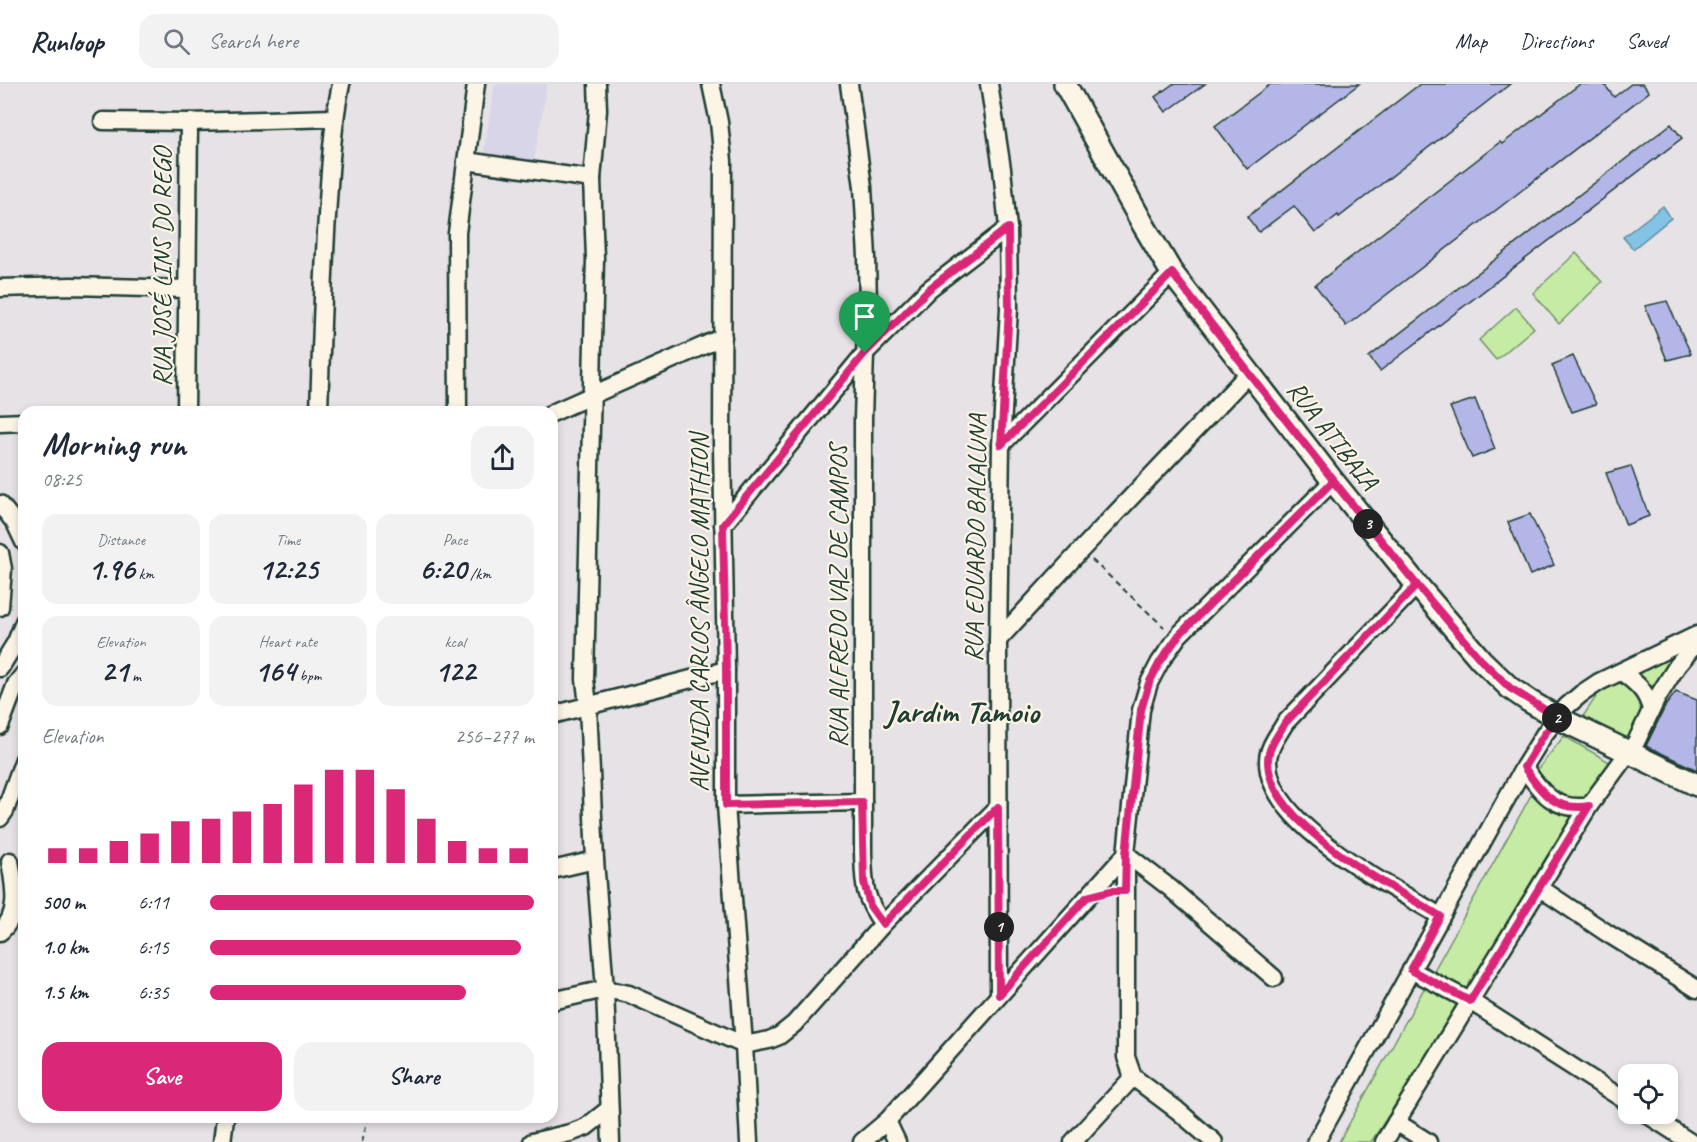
<!DOCTYPE html>
<meta charset="utf-8">
<style>
body{margin:0;font-family:Caveat,sans-serif;background:#f2f2f3;color:#1f2937;height:100vh;display:flex;flex-direction:column;font-size:22px;white-space:nowrap}
*{box-sizing:border-box;margin:0}
p{font-size:20px;color:#747a83}
.icon{flex:none;width:33px;height:33px;fill:none;stroke:currentColor;stroke-width:2;stroke-linecap:round;stroke-linejoin:round}
.map{position:relative;flex:1;overflow:hidden}
.sheet{position:absolute;left:18px;top:322px;width:540px;height:717px;display:flex;flex-direction:column;background:#fff;border-radius:18px;box-shadow:0 3px 9px #0003}
.sheet>*{flex:none}
.buttons{position:absolute;left:1618px;top:980px;display:grid;gap:12px}
.buttons a{display:grid;place-items:center;width:60px;height:60px;border-radius:12px;background:#fff;box-shadow:0 3px 9px #0003;font-size:30px}
.pin{position:absolute;display:grid;place-items:center;width:51px;height:51px;color:#fff;margin:-62px -26px;border-radius:50% 50% 50% 0;rotate:-45deg;box-shadow:0 0 6px #0007}
.pin .icon{rotate:45deg}
.km{position:absolute;width:30px;height:30px;margin:-15px;border-radius:50%;background:#222;color:#fff;font-size:16px;line-height:30px;text-align:center}
.round{display:grid;place-items:center;flex:none;width:63px;height:63px;border-radius:18px;background:#f2f2f3}
.headline{display:flex;align-items:center;justify-content:space-between;height:102px;padding:0 24px}
h1{font-size:33px;font-weight:700;line-height:45px}
.figures{display:grid;grid-template-columns:repeat(3,1fr);gap:9px;height:102px;padding:6px 24px}
.figures div{display:grid;align-content:center;border-radius:15px;background:#f2f2f3;text-align:center}
.figures b{font-size:30px;font-weight:700}
.figures small{font-size:16px;font-weight:400}
.figures p{font-size:16px}
.chart{height:168px;padding:12px 24px}
.chart p{display:flex;justify-content:space-between}
.chart svg{width:100%;height:108px;margin-top:6px;stroke:#db2777;stroke-width:6}
.cta{display:flex;gap:12px;margin-top:auto;padding:12px 24px}
.cta a{flex:1;height:69px;border-radius:18px;background:#db2777;color:#fff;font-size:24px;font-weight:700;line-height:69px;text-align:center}
.cta a+a{background:#f2f2f3;color:#1f2937}
ul{padding:0 24px;list-style:none;font-size:20px}
li{display:grid;grid-template-columns:96px 72px 1fr;align-items:center;height:45px}
li i{height:15px;border-radius:8px;background:#db2777}
header{display:flex;align-items:center;gap:36px;box-sizing:border-box;height:84px;padding:0 30px;background:#fff;border-bottom:2px solid #e0e1e3}
header strong{font-size:28px}
nav{display:flex;gap:33px;margin-inline-start:auto;font-size:21px}
.search{width:420px;height:54px;background:#f2f2f3;display:flex;align-items:center;gap:15px;box-sizing:border-box;padding:0 21px;border-radius:18px;color:#747a83;font-size:22px}
.map>svg:first-child{display:block}
</style>
<header>
<strong>Runloop</strong>
<div class="search"><svg class="icon" aria-label="search" viewBox="0 0 24 24"><circle cx="10" cy="10" r="6"/><path d="M15 15l6 6"/></svg>Search here</div>
<nav><a>Map</a><a>Directions</a><a>Saved</a></nav>
</header>
<div class="map">
<svg width="1697" height="1058" viewBox="0 0 1697 1058">
<rect width="100%" height="100%" fill="#e6e2e6"/>
<filter id="ink" filterUnits="userSpaceOnUse"><feTurbulence type="fractalNoise" baseFrequency=".0167" numOctaves="2"/><feDisplacementMap in="SourceGraphic" scale="12" xChannelSelector="R" yChannelSelector="G"/><feConvolveMatrix kernelMatrix="1 2 1 2 8 2 1 2 1" color-interpolation-filters="sRGB"/></filter>
<g filter="url(#ink)">
<polygon fill="#d7d5e7" points="495,0 547,0 533,83 483,72"/>
<g fill="#c6eba5" stroke="#72946c" stroke-width="1.5">
<polygon points="1576,169 1602,198 1559,240 1533,209"/>
<polygon points="1516,223 1534,244 1496,276 1479,256"/>
<polygon points="1683,562 1653,604 1638,590"/>
<polygon points="1619,597 1634,603 1647,625 1628,657 1582,634 1601,605"/>
<path d="M1564 652 1611 679 1583 718C1563 713 1542 708 1538 685Z"/>
<polygon points="1535,704 1566,730 1578,734 1479,893 1371,1058 1339,1058"/>
</g>
<polygon fill="#84c3e5" stroke="#5c8d9e" stroke-width="1.5" points="1663,122 1671,134 1633,165 1623,153"/>
<g fill="#b4b6e8" stroke="#1f3d34" stroke-width="1.5">
<polygon points="1173,0 1205,0 1166,28 1155,13"/>
<polygon points="1271,0 1359,0 1247,85 1215,42"/>
<polygon points="1420,0 1510,0 1339,133 1338,131 1315,149 1294,122 1259,148 1247,133"/>
<polygon points="1580,0 1604,0 1614,13 1631,0 1643,0 1649,8 1346,242 1315,201 1500,58 1502,60"/>
<polygon points="1671,40 1682,54 1380,287 1369,273"/>
<polygon points="1667,217 1691,270 1667,276 1645,222"/>
<polygon points="1573,272 1596,320 1572,328 1552,281"/>
<polygon points="1475,315 1495,365 1472,374 1450,323"/>
<polygon points="1631,382 1649,432 1626,441 1606,389"/>
<polygon points="1530,430 1554,481 1530,491 1508,438"/>
<polygon points="1676,608 1697,616 1697,686 1646,662 1666,621"/>
</g>
<g fill="none" stroke-linecap="round" stroke-linejoin="round">
<defs>
<g id="minor">
<polyline points="597,0 598,26 592,95 595,174 585,595 588,622 595,776 605,905 611,1058"/>
<polyline points="711,0 719,38 723,77 722,361 726,586 726,721 744,961 749,1058"/>
<path d="M849 0 863 103 867 173 868 223 865 269 863 335V768C864 800 863 813 883 840"/>
<polyline points="989,0 1002,85 1008,144 1009,225 1001,361 998,556 999,911"/>
<polyline points="103,37 189,38 334,34"/>
<polyline points="466,77 592,95"/>
<polyline points="0,204 71,202 187,205"/>
<polyline points="186,328 189,38"/>
<path d="M319 328C321 263 323 197 327 132 330 87 332 44 341 0"/>
<polyline points="458,328 457,149 476,0"/>
<polyline points="552,329 723,253"/>
<polyline points="0,339 24,338"/>
<polyline points="1001,361 1172,189"/>
<polyline points="0,420 15,439 24,458"/>
<polyline points="723,441 865,269 929,205 1008,144"/>
<polyline points="0,469 3,485 0,523"/>
<path d="M1417 501 1285 639C1279 650 1268 663 1268 676 1266 741 1392 802 1440 832"/>
<polyline points="998,556 1081,466 1250,288"/>
<polyline points="0,584 16,558 24,538"/>
<path d="M1622 588C1636 599 1647 607 1651 626"/>
<polyline points="552,631 726,586"/>
<polyline points="0,642 16,600 24,590"/>
<path d="M1524 683C1541 709 1556 728 1589 722"/>
<polyline points="726,721 863,718"/>
<polyline points="0,734 5,727 24,675"/>
<polyline points="1126,770 1170,804 1274,894"/>
<polyline points="552,786 595,776"/>
<polyline points="1540,804 1607,849 1697,905"/>
<path d="M0 848C21 830 14 801 10 777"/>
<polyline points="1411,886 1470,917 1629,1019"/>
<polyline points="552,917 605,905 629,910 744,961 769,956 779,952 794,940 883,840 998,723"/>
<polyline points="1133,993 1126,973 1126,770 1141,626 1149,599 1160,578 1179,551 1333,397"/>
<polyline points="1133,993 1177,1026 1214,1058"/>
<polyline points="1645,1029 1690,1058"/>
<polyline points="887,1037 897,1058"/>
<polyline points="1396,1038 1428,1058"/>
<polyline points="222,1058 225,1034"/>
<polyline points="532,1058 570,1049 586,1043 609,1025"/>
<polyline points="862,1058 887,1037 1126,770"/>
<polyline points="1073,1058 1133,993"/>
<polyline points="1316,1058 1524,683 1545,649 1567,622 1581,610 1599,598 1697,551"/>
<polyline points="1384,1058 1589,722 1636,658 1657,614 1677,582 1697,558"/>
</g>
<polyline id="major" points="1065,0 1144,142 1172,189 1333,397 1417,501 1481,576 1510,604 1529,617 1558,634 1697,701"/>
</defs>
<use href="#minor" stroke="#1f3d34" stroke-width="21"/>
<use href="#major" stroke="#1f3d34" stroke-width="26"/>
<g stroke="#1f3d34" stroke-width="2" stroke-dasharray="6 4.5" stroke-linecap="butt">
<polyline points="1092,476 1164,543"/>
<polyline points="362,1058 368,1034"/>
</g>
<use href="#minor" stroke="#fcf5e5" stroke-width="16"/>
<use href="#major" stroke="#fcf5e5" stroke-width="21"/>
</g>
</g>
<g fill="none" stroke-linecap="round" stroke-linejoin="round" filter="url(#ink)">
<defs>
<path id="route" d="M865 269 723 441 726 586V721L862 718 864 798 870 822 883 840 998 723 999 911 1087 813 1111 807H1125L1126 770 1141 626 1149 599 1160 578 1179 551 1333 397 1417 501 1481 576 1510 604 1558 634 1545 649 1524 683C1541 709 1556 728 1589 722L1470 917 1411 886 1440 832C1392 802 1267 741 1268 676 1268 663 1279 650 1285 639L1417 501C1334 398 1252 294 1172 189L1001 361 1009 225 1008 144 929 205 865 269"/>
</defs>
<use href="#route" stroke="#fff" stroke-width="12"/>
<use href="#route" stroke="#db2777" stroke-width="8"/>
</g>
<g text-anchor="middle" stroke-width="4.5" stroke-linejoin="round" paint-order="stroke">
<g font-size="26" fill="#1f3d34" stroke="#fcf5e5">
<text transform="translate(162 183) rotate(-90)" y="9">RUA JOSÉ LINS DO REGO</text>
<text transform="translate(1333 351) rotate(52)" y="9">RUA ATIBAIA</text>
<text transform="translate(975 454) rotate(-89)" y="9">RUA EDUARDO BALALUNA</text>
<text transform="translate(838 512) rotate(-90)" y="9">RUA ALFREDO VAZ DE CAMPOS</text>
<text transform="translate(699 529) rotate(-90)" y="9">AVENIDA CARLOS ÂNGELO MATHION</text>
</g>
<g font-size="32" font-weight="bold" fill="#1f3d34" stroke="#fcf5e5">
<text x="962" y="638">Jardim Tamoio</text>
</g>
</g>
</svg>
<div class="buttons">
<a><svg class="icon" aria-label="locate" viewBox="0 0 24 24"><circle cx="12" cy="12" r="6"/><path d="M12 2v4M12 18v4M2 12h4M18 12h4"/></svg></a>
</div>
<div class="pin" style="left:865px;top:269px;background:#1e9e55"><svg class="icon" aria-label="arrive" viewBox="0 0 24 24"><path d="M6 21V4h12l-3 4 3 4H6"/></svg></div>
<b class="km" style="left:999px;top:843px">1</b>
<b class="km" style="left:1557px;top:634px">2</b>
<b class="km" style="left:1368px;top:440px">3</b>
<section class="sheet">
<div class="headline"><div><h1>Morning run</h1><p>08:25</p></div><a class="round"><svg class="icon" aria-label="share" viewBox="0 0 24 24"><path d="M12 15V3M7 8l5-5 5 5M5 13v7h14v-7"/></svg></a></div>
<div class="figures">
<div><p>Distance</p><b>1.96<small> km</small></b></div>
<div><p>Time</p><b>12:25</b></div>
<div><p>Pace</p><b>6:20<small> /km</small></b></div>
</div>
<div class="figures">
<div><p>Elevation</p><b>21<small> m</small></b></div>
<div><p>Heart rate</p><b>164<small> bpm</small></b></div>
<div><p>kcal</p><b>122</b></div>
</div>
<div class="chart"><p><span>Elevation</span>256–277 m</p>
<svg viewBox="0 0 160 44" preserveAspectRatio="none"><path d="M5 44V38M15 44V38M25 44V35M35 44V32M45 44V27M55 44V26M65 44V23M75 44V20M85 44V12M95 44V6M105 44V6M115 44V14M125 44V26M135 44V35M145 44V38M155 44V38"/></svg>
</div>
<ul>
<li><b>500 m</b>6:11<i style="width:100%"></i></li>
<li><b>1.0 km</b>6:15<i style="width:96%"></i></li>
<li><b>1.5 km</b>6:35<i style="width:79%"></i></li>
</ul>
<div class="cta"><a>Save</a><a>Share</a></div>
</section>
</div>
